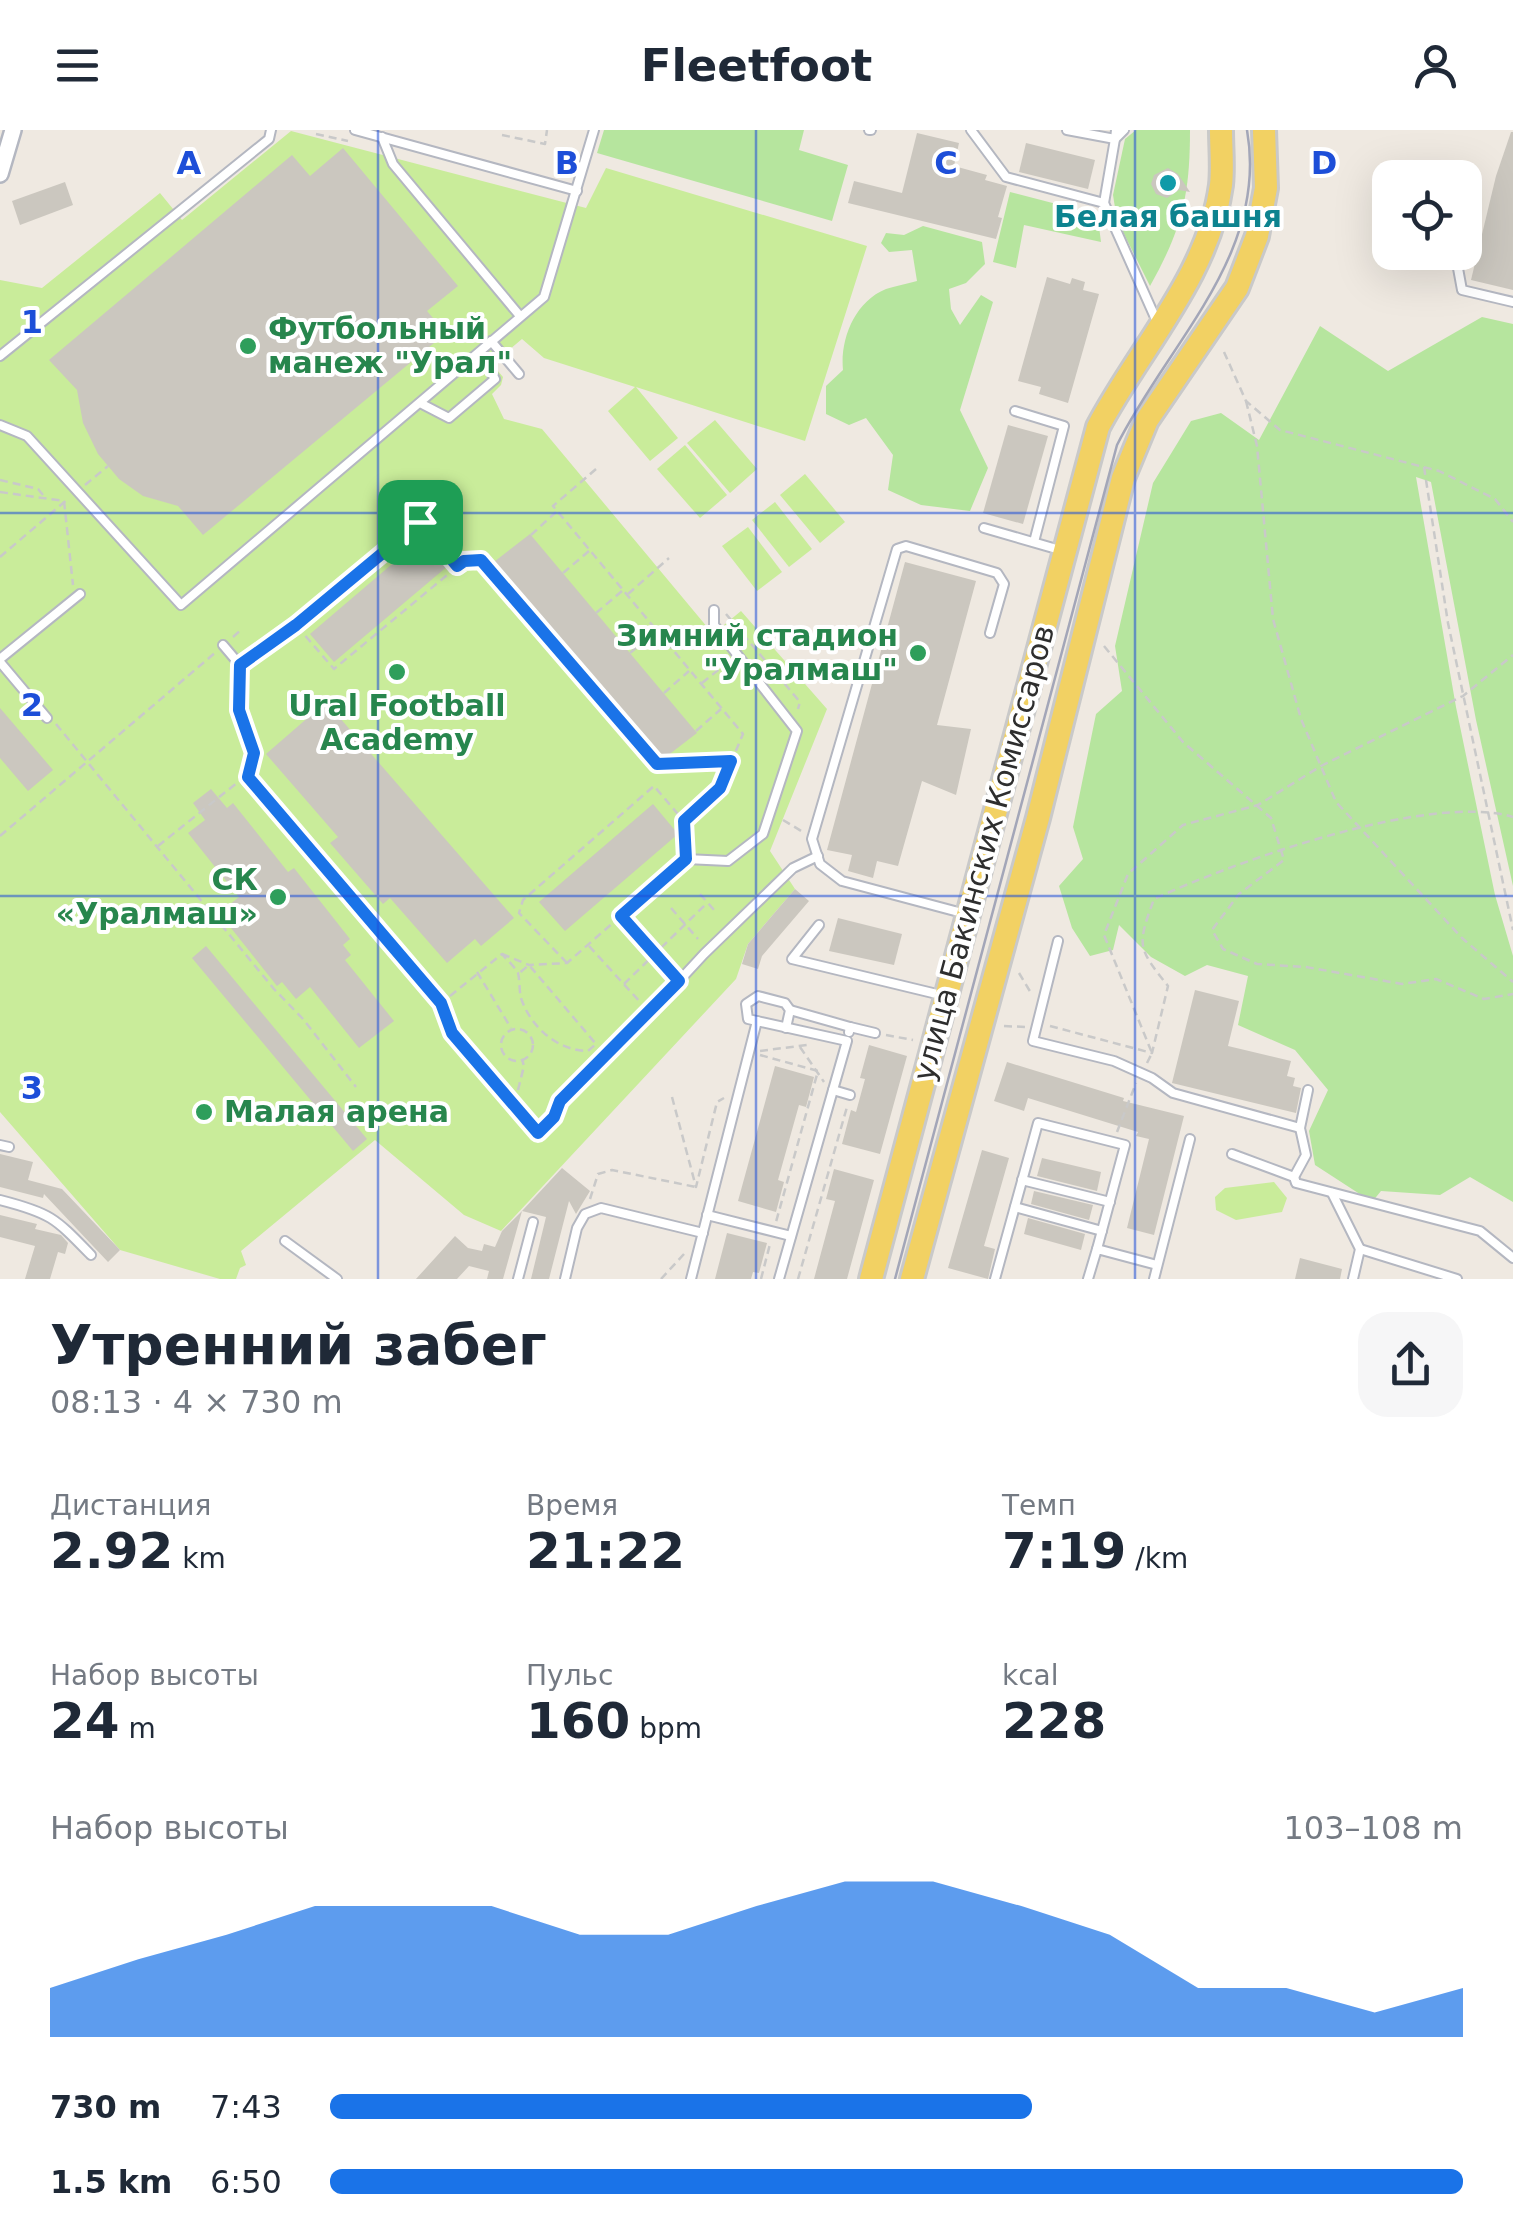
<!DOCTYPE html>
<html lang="ru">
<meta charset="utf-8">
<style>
body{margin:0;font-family:"DejaVu Sans",sans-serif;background:#f6f6f7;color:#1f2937;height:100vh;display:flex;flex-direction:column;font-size:38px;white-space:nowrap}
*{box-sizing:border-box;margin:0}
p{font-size:32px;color:#747a83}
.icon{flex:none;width:55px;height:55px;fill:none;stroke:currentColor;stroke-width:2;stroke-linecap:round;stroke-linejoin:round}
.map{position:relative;height:1149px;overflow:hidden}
.panel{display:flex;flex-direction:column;background:#fff;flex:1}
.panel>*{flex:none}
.fabs{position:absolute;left:1372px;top:30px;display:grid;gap:20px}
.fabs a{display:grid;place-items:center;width:110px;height:110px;border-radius:20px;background:#fff;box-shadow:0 10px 40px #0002;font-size:50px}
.pin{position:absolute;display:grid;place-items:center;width:85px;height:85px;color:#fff;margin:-42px;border-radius:20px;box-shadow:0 5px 15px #0006}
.round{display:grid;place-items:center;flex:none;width:105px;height:105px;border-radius:30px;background:#f6f6f7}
.overview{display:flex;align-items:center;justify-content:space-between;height:170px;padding:0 50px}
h1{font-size:55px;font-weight:800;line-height:75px}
.metrics{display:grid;grid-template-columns:repeat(3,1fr);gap:15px;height:170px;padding:10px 50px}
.metrics div{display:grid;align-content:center}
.metrics b{font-size:50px;font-weight:800}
.metrics small{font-size:28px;font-weight:400}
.metrics p{font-size:28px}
.chart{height:280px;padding:20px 50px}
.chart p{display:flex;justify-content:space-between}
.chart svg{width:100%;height:180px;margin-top:10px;fill:#1a73e8;opacity:.7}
ul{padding:0 50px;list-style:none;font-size:32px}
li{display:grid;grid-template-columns:160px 120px 1fr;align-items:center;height:75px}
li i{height:25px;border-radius:12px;background:#1a73e8}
header{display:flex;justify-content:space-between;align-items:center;height:130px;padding:0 50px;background:#fff;font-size:45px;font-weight:800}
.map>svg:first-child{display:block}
</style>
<header><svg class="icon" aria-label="menu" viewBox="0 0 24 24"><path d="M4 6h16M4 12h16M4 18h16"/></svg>Fleetfoot<svg class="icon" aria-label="person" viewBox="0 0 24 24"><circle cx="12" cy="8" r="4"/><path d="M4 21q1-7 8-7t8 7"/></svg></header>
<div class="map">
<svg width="1513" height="1149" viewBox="0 0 1513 1149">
<rect width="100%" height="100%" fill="#efe9e1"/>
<g fill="#b6e59e">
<polygon points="604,0 804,0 799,20 848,35 832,91 597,23"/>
<path d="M1190 0C1190 65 1182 99 1150 156L1117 90 1113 65 1125 9 1136 0Z"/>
<polygon points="1010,62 1091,83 1098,89 1101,112 1024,95 1016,138 993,132"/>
<path d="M923 96 982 112 985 134 966 153 949 159 951 179 960 195 981 165 993 172 960 280 988 338 970 381 921 375 888 360 893 325 866 288 849 295 826 284V256L843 240C840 210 854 172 886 159 895 156 907 154 917 151L912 120 889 122 881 113 886 103 904 105Z"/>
<polygon points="1482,187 1513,194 1513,756 1476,590 1431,352 1416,347 1456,577 1495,765 1513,826 1513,1072 1470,1047 1440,1065 1381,1061 1372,1072 1315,1035 1309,1001 1328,960 1295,920 1238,895 1248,846 1207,835 1185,846 1151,827 1119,795 1113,820 1090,826 1072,798 1059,756 1083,729 1073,697 1096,584 1122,561 1115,516 1153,353 1191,291 1221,283 1259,310 1320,196 1388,241"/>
</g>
<g fill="#c9ec9a">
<polygon points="291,1 586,78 606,38 867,116 805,311 636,257 678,308 650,331 608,281 635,257 544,228 522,209 492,234 503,247 501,255 492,264 504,289 542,299 713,504 741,481 827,579 770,721 795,759 748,814 736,849 501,1101 464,1085 375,1010 241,1121 246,1135 240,1138 236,1149 220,1149 120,1120 0,982 0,150 42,158 160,63 182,90"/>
<polygon points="715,290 757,339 730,363 687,313"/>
<polygon points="685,315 727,365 700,388 657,339"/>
<polygon points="805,344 845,392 820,413 780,365"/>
<polygon points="775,372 812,419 789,437 752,390"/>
<polygon points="748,397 782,442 757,461 722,416"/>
<polygon points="1274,1052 1287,1068 1282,1082 1236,1090 1216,1080 1215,1067 1225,1058"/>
</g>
<g fill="#cbc7bf">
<polygon points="1511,2 1513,2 1513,160 1471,150 1496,46"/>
<polygon points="917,3 959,13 954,36 987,45 985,50 1007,56 998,87 1002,88 996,109 848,73 854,51 902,63"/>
<polygon points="1026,13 1095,30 1088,59 1019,42"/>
<polygon points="343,18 458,156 427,181 446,203 203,405 178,376 143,366 119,349 98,324 83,293 77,260 49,230 292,25 310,46"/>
<polygon points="1168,38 1178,44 1190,62 1179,60 1167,68 1156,64 1151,54 1154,45"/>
<polygon points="65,52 73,75 20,95 12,71"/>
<polygon points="1047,147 1070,154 1072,148 1085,152 1083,160 1099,164 1068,273 1039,264 1041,257 1018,251"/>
<polygon points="1008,295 1048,306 1023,394 983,383"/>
<polygon points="530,404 697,603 658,633 490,435"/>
<polygon points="425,406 449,435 334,532 310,504"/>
<polygon points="905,432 976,451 937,595 971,599 956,665 922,651 898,736 877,731 873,748 848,741 852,725 827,720"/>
<polygon points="326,572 514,788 481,816 475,809 447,833 390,768 383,774 330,713 338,707 266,624"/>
<polygon points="0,578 53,640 28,661 0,628"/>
<polygon points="211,659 227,678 233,673 288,742 294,738 350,809 343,815 351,825 345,830 394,891 359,918 310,857 296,869 282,852 277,856 231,798 236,793 224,779 239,767 188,703 205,690 193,673"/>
<polygon points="653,674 678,704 565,801 539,772"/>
<polygon points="795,759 809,771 762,826 758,839 742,834 748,814"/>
<polygon points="838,788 902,804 894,835 829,821"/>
<polygon points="206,816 367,1009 353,1021 192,828"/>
<polygon points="1195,860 1239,871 1228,916 1291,931 1287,946 1295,948 1293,956 1301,958 1296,983 1172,953"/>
<polygon points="869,915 907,926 880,1024 842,1014 851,980 856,982 865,949 860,948"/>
<polygon points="1007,932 1124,968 1123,971 1184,986 1154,1105 1127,1098 1149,1009 1136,1006 1138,1002 1028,968 1024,981 994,971"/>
<polygon points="775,936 814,947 806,977 799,975 778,1050 784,1052 776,1082 738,1071"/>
<polygon points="982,1020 1009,1028 984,1116 995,1119 988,1149 948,1138"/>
<polygon points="0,1024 33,1032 28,1050 62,1059 120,1120 108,1132 44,1064 43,1068 0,1057"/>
<polygon points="1042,1028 1101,1042 1097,1061 1037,1046"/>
<polygon points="562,1038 590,1061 576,1084 569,1071 549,1149 531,1149 546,1087 522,1081"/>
<polygon points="834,1039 874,1050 847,1149 814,1149 835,1071 826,1069"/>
<polygon points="1034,1061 1093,1075 1089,1090 1031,1074"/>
<polygon points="522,1081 503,1149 487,1149 489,1141 469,1136 457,1149 416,1149 455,1106 468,1118 482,1121 484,1114 495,1117 502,1101"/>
<polygon points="0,1085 37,1094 35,1099 61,1105 68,1113 65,1124 58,1122 50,1149 25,1149 35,1116 0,1107"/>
<polygon points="1028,1088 1085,1104 1081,1120 1024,1104"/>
<polygon points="727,1103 767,1113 759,1143 753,1142 751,1149 715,1149"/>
<polygon points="1300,1128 1342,1139 1340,1149 1295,1149"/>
</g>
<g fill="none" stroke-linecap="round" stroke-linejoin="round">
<defs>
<g id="lane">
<polyline points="355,0 577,61"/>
<polyline points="869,0 871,0"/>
<polyline points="971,0 1006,47 1104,73"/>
<polyline points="1067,0 1115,9 1116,0"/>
<polyline points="1124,0 1115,9 1104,73 1158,194"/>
<polyline points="382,7 393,34 520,186"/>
<polyline points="1455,122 1462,160 1513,172"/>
<polyline points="491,211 519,244"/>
<polyline points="0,226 269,9 271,0"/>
<polyline points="420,273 449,288 495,249 479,223"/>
<polyline points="1015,281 1064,296 1034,412"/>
<polyline points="0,295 27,306 181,475 544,167 594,0"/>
<polyline points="984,398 1060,420"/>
<polyline points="223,515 240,535 239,581 254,623 248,647 441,873 452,903 538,1003 554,987 560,971 630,904 704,824 793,738 818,726"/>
<polyline points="0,529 80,464"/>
<polyline points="0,532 47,588"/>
<polyline points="240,535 255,522"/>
<polyline points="686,729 728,731 763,704 797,601 714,495 714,480"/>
<polyline points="966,784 842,751 820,734 812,709 897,419 906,416 997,443 1004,454 990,503"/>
<polyline points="819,795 792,829 941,865"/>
<polyline points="1058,811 1033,911 1114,931 1152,948 1173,963 1300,998"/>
<polyline points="790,880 850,897"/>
<polyline points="757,891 748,889 746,874 758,866 785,873 790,880 786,898"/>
<polyline points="849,902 850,897 875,903"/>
<polyline points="833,960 850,965"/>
<polyline points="0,1015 9,1017"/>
<polyline points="1232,1024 1294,1047 1296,1053 1480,1101 1513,1128"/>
<polyline points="1294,1047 1306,1025 1300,998 1308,960"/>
<polyline points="1022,1050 1110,1072"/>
<polyline points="1332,1063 1360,1119 1353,1149"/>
<path d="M0 1070C51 1083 55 1088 91 1125"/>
<polyline points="1015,1077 1102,1101"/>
<polyline points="707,1085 791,1106"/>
<polyline points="285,1111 337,1149"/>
<polyline points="1360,1119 1457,1149"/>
<polyline points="518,1149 533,1092"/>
<polyline points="565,1149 577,1098 585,1084 601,1078 703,1103"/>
<polyline points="691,1149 757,891 847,911 779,1149"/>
<polyline points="995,1149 1038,993 1125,1015 1097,1119"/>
<polyline points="1088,1149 1097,1119 1157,1135"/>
<polyline points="1154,1149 1190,1009"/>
</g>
<polyline id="street" points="0,44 13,0"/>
<g id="primary">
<path d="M871 1149 1098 297C1139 219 1209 145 1221 55 1223 37 1221 18 1221 0"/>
<polyline points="912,1149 1038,688 1123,348 1147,290 1237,158 1257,106 1266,58 1264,0"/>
</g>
</defs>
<use href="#lane" stroke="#b4b7c1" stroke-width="12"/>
<use href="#street" stroke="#b4b7c1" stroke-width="20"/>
<use href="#primary" stroke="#c9c9c9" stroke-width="28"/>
<g stroke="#c9c9c9" stroke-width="2.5" stroke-dasharray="8 5" stroke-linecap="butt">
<polyline points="316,4 348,11"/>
<polyline points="502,5 545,14 547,0"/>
<polyline points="1224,222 1246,271 1280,300 1439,341 1495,369 1513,392"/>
<polyline points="1246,271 1257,316 1273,489 1301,589 1336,672 1462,808 1513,852"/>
<polyline points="1424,337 1448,493 1513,800"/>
<polyline points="596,339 553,376 743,604 720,658 684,691 686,718"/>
<polyline points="0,350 38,359 43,365"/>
<polyline points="85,355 108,336"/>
<polyline points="0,362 64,371 73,455"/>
<polyline points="531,405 556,382"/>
<polyline points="0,427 69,368"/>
<polyline points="563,443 589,421"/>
<polyline points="628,464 669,428"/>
<polyline points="596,483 622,461"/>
<polyline points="726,484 800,572 798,579"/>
<polyline points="297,494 420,391 456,435"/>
<polyline points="233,507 242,499"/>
<polyline points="265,516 296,495 334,539 464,431 481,430 657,634 731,631"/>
<polyline points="1104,516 1183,612 1271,688 1284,730 1239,764 1212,800 1223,819 1257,834 1306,837 1402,854 1436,849 1484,869 1513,864"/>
<polyline points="630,523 656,501"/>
<polyline points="702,553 727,533"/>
<polyline points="664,563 689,541"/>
<polyline points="56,594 274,859 303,889 356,957"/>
<polyline points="696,601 721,579"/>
<polyline points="783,690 803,702"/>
<polyline points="0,706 216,522"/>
<polyline points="158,716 238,652"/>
<polyline points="700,764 715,781"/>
<polyline points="671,778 698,809"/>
<polyline points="621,786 672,843"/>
<polyline points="589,816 641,873"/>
<polyline points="502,824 529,835 567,833 677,737"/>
<polyline points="567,833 519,783 523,770 654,656 683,690"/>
<polyline points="477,842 511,898"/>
<polyline points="1019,843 1031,863"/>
<polyline points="624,854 707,773"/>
<path d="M450 866 502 824C506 829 515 837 518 843 520 850 519 860 521 868 530 896 557 921 588 921L596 914 529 835 518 844"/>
<polyline points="1004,896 1025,897"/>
<path d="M1050 896 1152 923 1168 856C1137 817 1137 816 1154 769 1234 732 1429 662 1513 687"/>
<circle cx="517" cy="915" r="16"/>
<polyline points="886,905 913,910"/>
<polyline points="800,917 824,952"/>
<polyline points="760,921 807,915"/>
<polyline points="760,925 818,941 776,1092"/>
<polyline points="1147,933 1152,923 1104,805 1128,744 1183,695 1258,675 1321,636 1463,566 1513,525"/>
<polyline points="518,960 524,936 522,929"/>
<polyline points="672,967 696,1057 717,972 724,968"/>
<polyline points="1117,1002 1136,953"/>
<polyline points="590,1069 598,1044 612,1040 696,1057"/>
<polyline points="661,1149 684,1124"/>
<polyline points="761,1149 770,1114"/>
<polyline points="798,1149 847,977"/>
</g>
<use href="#lane" stroke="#fff" stroke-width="8"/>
<use href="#street" stroke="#fff" stroke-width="15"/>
<use href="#primary" stroke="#f2d163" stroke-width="22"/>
<path stroke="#a3a6b8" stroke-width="2.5" d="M895 1149 1117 315C1168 213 1269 124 1247 0"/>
</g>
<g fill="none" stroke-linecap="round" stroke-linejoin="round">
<defs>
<polygon id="route" points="420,392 457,436 464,431 481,430 657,634 731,631 720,658 684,691 686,729 621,786 679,851 560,971 554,987 538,1003 452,903 441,873 248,647 254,623 239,580 240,535 296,495"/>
</defs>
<use href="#route" stroke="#fff" stroke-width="20"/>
<use href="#route" stroke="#1a73e8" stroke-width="12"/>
</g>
<path fill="none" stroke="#1d4ed8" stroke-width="2.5" stroke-opacity="0.55" d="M378 0V1149M756 0V1149M1135 0V1149M0 383H1513M0 766H1513"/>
<circle fill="#0f9aa8" stroke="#fff" stroke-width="4" cx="1168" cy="53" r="10"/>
<g fill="#2e9e5b" stroke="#fff" stroke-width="4">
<circle cx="248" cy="216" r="10"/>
<circle cx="918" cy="523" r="10"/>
<circle cx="397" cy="542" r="10"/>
<circle cx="278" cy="767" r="10"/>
<circle cx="204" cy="982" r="10"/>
</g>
<g text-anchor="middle" stroke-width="8" stroke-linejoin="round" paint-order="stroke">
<g font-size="30" font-weight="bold" fill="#0d838f" stroke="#fff">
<text x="1168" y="97">Белая башня</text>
</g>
<g font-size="30" font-weight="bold" fill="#27864d" stroke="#fff" text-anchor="start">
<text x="268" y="209">Футбольный<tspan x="268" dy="34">манеж "Урал"</tspan></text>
<text x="898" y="516" text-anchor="end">Зимний стадион<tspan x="898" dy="34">"Уралмаш"</tspan></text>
<text x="397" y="586" text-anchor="middle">Ural Football<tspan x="397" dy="34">Academy</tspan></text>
<text x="258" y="760" text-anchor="end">СК<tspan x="258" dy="34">«Уралмаш»</tspan></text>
<text x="224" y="992">Малая арена</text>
</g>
<g font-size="30" fill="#2e2e2e" stroke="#fff">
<text transform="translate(984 723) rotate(-75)" y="10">улица Бакинских Комиссаров</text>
</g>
</g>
<g font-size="32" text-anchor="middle" font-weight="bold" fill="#1d4ed8" stroke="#fff" stroke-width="8" stroke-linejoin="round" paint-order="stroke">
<text x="189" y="44">A</text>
<text x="567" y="44">B</text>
<text x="946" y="44">C</text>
<text x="1324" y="44">D</text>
<text x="32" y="203">1</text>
<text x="32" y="586">2</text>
<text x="32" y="969">3</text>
</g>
</svg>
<div class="fabs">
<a><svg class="icon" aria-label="locate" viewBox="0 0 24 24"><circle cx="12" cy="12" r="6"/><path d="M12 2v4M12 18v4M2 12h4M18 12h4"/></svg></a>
</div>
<div class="pin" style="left:420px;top:392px;background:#1e9e55"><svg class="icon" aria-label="arrive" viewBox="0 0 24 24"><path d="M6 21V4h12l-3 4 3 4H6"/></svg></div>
</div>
<section class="panel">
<div class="overview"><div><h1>Утренний забег</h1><p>08:13 · 4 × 730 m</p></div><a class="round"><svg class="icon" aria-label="share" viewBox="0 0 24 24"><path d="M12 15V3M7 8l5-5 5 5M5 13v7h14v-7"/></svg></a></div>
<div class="metrics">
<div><p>Дистанция</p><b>2.92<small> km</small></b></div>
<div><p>Время</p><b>21:22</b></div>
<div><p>Темп</p><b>7:19<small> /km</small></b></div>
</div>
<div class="metrics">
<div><p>Набор высоты</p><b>24<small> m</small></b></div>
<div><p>Пульс</p><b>160<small> bpm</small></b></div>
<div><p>kcal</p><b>228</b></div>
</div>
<div class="chart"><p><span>Набор высоты</span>103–108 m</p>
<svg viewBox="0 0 160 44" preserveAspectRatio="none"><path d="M0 44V32L10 25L20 19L30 12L40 12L50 12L60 19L70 19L80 12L90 6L100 6L110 12L120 19L130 32L140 32L150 38L160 32V44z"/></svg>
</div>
<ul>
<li><b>730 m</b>7:43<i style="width:62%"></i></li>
<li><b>1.5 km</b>6:50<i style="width:100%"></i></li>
</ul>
</section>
